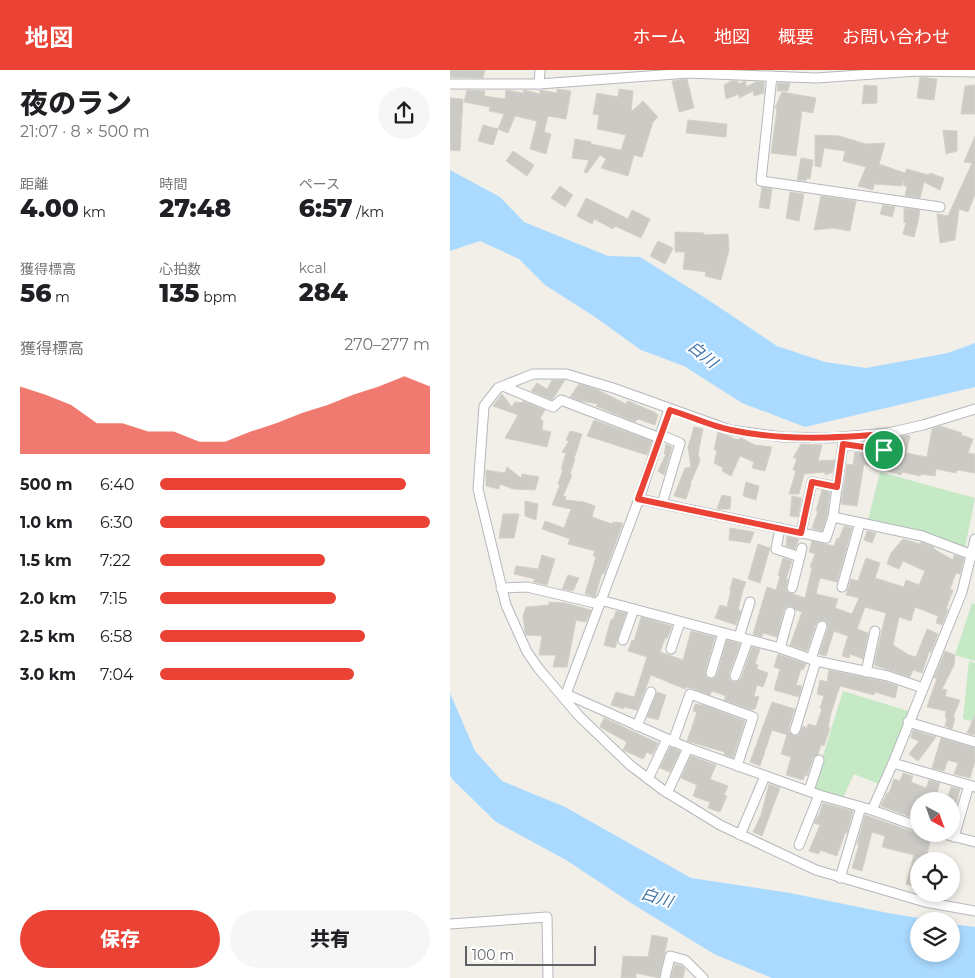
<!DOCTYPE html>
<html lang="ja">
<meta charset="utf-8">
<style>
body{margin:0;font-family:Montserrat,"Noto Sans JP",sans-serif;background:#f6f6f6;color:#202124;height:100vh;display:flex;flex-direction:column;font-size:19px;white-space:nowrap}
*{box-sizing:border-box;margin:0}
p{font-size:16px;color:#757577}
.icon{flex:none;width:28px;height:28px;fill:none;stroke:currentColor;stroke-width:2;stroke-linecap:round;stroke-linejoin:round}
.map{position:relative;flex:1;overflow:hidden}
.sheet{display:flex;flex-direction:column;background:#fff;width:450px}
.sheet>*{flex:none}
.needle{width:32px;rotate:139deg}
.tools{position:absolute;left:460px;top:722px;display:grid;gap:10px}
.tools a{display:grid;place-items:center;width:50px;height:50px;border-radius:50%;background:#fff;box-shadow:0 2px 8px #0003;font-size:25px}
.scale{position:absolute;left:15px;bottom:12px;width:131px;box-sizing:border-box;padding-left:5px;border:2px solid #5f6368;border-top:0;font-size:14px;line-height:18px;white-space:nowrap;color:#5f6368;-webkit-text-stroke:4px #fff;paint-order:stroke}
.pin{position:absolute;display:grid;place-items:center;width:42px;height:42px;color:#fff;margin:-21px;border:2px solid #fff;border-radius:50%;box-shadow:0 1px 5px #0007}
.round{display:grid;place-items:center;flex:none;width:52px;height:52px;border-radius:26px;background:#f6f6f6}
.head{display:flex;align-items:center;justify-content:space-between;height:85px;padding:0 20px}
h1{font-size:28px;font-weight:800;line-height:38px}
.stats{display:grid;grid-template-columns:repeat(3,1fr);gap:8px;height:85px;padding:5px 20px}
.stats div{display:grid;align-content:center}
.stats b{font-size:25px;font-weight:800}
.stats small{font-size:14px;font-weight:400}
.stats p{font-size:14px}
.chart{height:140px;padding:10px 20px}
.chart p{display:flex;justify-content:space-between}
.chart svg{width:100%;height:90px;margin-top:5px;fill:#ea4335;opacity:.7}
.button{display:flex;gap:10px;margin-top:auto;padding:10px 20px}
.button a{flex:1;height:58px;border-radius:30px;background:#ea4335;color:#fff;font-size:20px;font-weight:800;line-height:58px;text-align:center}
.button a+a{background:#f6f6f6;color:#202124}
ul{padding:0 20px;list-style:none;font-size:16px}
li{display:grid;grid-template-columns:80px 60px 1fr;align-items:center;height:38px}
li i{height:12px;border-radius:6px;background:#ea4335}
header{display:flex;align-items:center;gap:30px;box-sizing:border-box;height:70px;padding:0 25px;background:#ea4335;color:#fff}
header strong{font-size:24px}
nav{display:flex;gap:28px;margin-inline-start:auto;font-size:18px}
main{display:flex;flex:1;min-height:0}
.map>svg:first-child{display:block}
</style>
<header>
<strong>地図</strong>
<nav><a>ホーム</a><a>地図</a><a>概要</a><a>お問い合わせ</a></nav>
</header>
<main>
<section class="sheet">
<div class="head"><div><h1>夜のラン</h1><p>21:07 · 8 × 500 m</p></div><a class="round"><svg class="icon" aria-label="share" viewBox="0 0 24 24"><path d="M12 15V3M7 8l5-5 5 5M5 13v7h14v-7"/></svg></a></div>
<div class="stats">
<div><p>距離</p><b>4.00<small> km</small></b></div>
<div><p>時間</p><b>27:48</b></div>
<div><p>ペース</p><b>6:57<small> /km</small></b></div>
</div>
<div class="stats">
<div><p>獲得標高</p><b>56<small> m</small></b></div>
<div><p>心拍数</p><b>135<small> bpm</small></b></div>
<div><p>kcal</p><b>284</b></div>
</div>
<div class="chart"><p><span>獲得標高</span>270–277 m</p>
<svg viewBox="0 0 160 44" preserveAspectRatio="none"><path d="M0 44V11L10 15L20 20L30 29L40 29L50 33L60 33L70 38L80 38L90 33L100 29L110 24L120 20L130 15L140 11L150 6L160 11V44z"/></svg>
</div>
<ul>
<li><b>500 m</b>6:40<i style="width:91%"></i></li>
<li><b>1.0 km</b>6:30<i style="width:100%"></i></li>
<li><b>1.5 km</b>7:22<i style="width:61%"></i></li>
<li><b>2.0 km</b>7:15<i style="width:65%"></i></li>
<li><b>2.5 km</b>6:58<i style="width:76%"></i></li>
<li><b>3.0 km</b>7:04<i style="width:72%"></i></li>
</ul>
<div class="button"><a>保存</a><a>共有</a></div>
</section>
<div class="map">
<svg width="525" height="908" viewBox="0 0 525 908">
<rect width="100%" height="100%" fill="#f1efe8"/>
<g fill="#c5e8c5">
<polygon points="430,402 525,428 515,477 418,450"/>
<polygon points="522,533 525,534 525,591 505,585"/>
<polygon points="519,591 525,593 525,652 513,649"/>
<polygon points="393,621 458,641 445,679 429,714 404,704 393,728 363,718"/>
</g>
<g fill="#aadaff">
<polygon points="0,100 50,127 74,152 158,186 190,187 260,231 327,276 375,292 416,298 498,283 525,273 525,317 355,357 292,333 234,296 191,280 145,247 95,215 69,189 30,171 0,181"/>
<polygon points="0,623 25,681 52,711 115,737 241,808 340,823 438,843 486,851 469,851 469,884 501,884 501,854 525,857 525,908 322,908 264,884 181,833 116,790 46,752 2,709 0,704"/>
</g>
<g fill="#cccac5" stroke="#d6d1c6">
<polygon points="0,0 35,0 33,8 0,7"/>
<polygon points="470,7 487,9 484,30 467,28"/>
<polygon points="237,9 244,38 229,42 222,11"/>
<polygon points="281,11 288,11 288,14 296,11 296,17 306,12 314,12 314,23 304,26 303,21 289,28 289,24 276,29 274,15"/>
<polygon points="328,13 340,13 338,21 327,21"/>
<polygon points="414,15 427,16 427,33 412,34"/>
<polygon points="525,15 525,44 511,44 515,16"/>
<polygon points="107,19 121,21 116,49 98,46 94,62 101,64 96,84 80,79 87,51 65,46 58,63 48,59 54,44 39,41 40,37 14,32 17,20 35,21 34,26 55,29 56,20 73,23 74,20 90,24 90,20 107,23"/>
<polygon points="169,19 183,21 181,42 193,31 208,47 203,52 192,87 184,85 178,106 151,98 156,89 150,85 137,103 134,102 139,90 122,88 125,69 141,72 141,74 171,80 176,65 147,59 149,45 143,44 147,23 168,27"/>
<polygon points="332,22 366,28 363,43 352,41 346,86 321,83 327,39 325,38"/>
<polygon points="0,28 13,29 10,81 0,80"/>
<polygon points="238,50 277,54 276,67 236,63"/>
<polygon points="33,55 48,59 43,75 28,71"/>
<polygon points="493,60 507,61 507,81 496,84"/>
<polygon points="365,65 389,66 416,74 435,73 429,94 455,103 457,99 478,105 480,103 494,108 490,120 474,112 470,128 455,126 457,116 454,116 454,109 452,116 424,114 423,120 408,116 416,97 393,91 395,81 374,78 371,97 365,96"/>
<polygon points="525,66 525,124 518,142 509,139 505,170 490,173 487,144 498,146 522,93 514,92"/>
<polygon points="63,81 84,95 77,106 56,91"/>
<polygon points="351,88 363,90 360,109 357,108 356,111 347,110"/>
<polygon points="110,116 123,125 115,137 101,128"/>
<polygon points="312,117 322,119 319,139 309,137"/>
<polygon points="340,122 354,124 349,151 336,148"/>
<polygon points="371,126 406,131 400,161 383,158 364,160"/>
<polygon points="136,128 178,149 182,140 200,149 191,168 165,156 163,159 144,149 142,154 127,146"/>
<polygon points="433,135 445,137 442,147 430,144"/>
<polygon points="454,138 470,140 468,152 464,167 453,164 456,153 454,152"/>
<polygon points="225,162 254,163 254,165 278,164 279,180 271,210 255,206 256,202 233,199 235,182 225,182"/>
<polygon points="208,171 223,178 215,194 200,186"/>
<polygon points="102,310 115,310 102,330 81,321 87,313 97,319"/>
<polygon points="129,314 148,320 176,334 178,331 204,342 208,345 205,355 188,349 185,352 146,336 148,334 131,331 120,327"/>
<polygon points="52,324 62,337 65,332 71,333 73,331 95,340 90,349 93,351 92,360 101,362 97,377 55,368 68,345 43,336"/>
<polygon points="144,350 202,371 197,385 137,366"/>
<polygon points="490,356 512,363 511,365 523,369 518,383 525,384 525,403 507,400 506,403 486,399 485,406 471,404 470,406 452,402 451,405 414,394 407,436 391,434 397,394 403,395 405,382 433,386 441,385 445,368 456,365 460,366 456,383 477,387 482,359"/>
<polygon points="244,357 253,359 248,384 250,391 240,414 241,414 236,429 224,426 235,398 241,397 238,377"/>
<polygon points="120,361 132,364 124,389 125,389 120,404 122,405 113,426 116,427 115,430 134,432 145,436 142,447 162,454 163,452 173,453 154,504 152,503 145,527 135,524 146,487 143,486 145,481 118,474 120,469 92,459 95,451 114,458 121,439 102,435 110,415 108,414 113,399 111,399 116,383 112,382 119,371 116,370"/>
<polygon points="268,362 288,370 290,368 291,368 305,375 322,377 315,401 302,398 304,392 290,386 281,406 272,401 273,398 264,393 267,380 264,380"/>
<polygon points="216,374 222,377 214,405 208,401 216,384 214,384"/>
<polygon points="351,374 372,375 368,391 385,390 383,402 375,405 375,402 354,404 349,424 339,424 346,401 343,400 347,388 343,388"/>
<polygon points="57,397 71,408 72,404 89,407 85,420 63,419 50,414 49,419 36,416 36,400 55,403"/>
<polygon points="296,412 309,416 306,430 293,426"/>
<polygon points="372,420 380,422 377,446 372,461 362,458 368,441 366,441"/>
<polygon points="272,425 281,427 280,439 267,439"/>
<polygon points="342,426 352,428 348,447 340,446"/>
<polygon points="75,431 88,434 86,450 75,446"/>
<polygon points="53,444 69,444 64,468 49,468"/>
<polygon points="394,456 402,458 387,512 370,508 366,524 388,529 385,538 402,544 409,528 396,525 401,509 408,511 416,488 430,493 425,508 454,517 456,510 469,515 475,501 453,491 449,499 437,494 441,483 453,469 470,474 471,472 484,477 484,479 503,490 504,485 514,488 510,504 506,503 500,519 503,520 496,539 498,539 492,555 486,553 488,546 465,537 461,551 449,547 443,575 459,585 466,587 477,559 488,564 481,582 479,582 472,603 463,600 460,607 424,595 436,543 415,537 407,559 418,563 413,589 400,584 399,588 392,586 398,566 384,561 376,586 369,584 378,558 377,552 374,550 368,551 366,554 357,581 340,575 352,542 346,540 341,536 336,537 334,540 327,567 313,563 312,567 303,564 317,517 326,520 330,506 328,505 333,488 342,491 336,509 338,509 336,517 337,522 355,528 362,498 360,497 365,484 359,482 362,471 384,476 387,468 389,469"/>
<polygon points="280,458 304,462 300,473 279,470"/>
<polygon points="417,461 426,463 422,473 414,470"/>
<polygon points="337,466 349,469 345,479 336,476"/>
<polygon points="308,474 320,478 310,513 298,509"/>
<polygon points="92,485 105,489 97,515 83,512 85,509 64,504 66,496 88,499"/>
<polygon points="118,505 129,508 123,521 112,519"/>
<polygon points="283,508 296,512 292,523 288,540 291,541 286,555 265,548 270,535 277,537 281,520 280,520"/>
<polygon points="99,532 115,533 141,540 136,552 126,550 117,597 103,597 106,585 89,585 92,566 76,565 75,562 73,546 76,537 99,535"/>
<polygon points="166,541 176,543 165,578 154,575 161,549 163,550"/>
<polygon points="191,547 222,556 217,569 215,568 210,582 233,590 241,561 265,567 255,602 256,607 260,609 265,608 267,605 277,570 290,574 279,604 280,610 283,612 287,612 291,609 302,577 310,579 305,594 308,595 307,599 318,603 313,617 307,615 304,626 309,627 305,639 302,640 274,630 276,626 262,621 260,625 242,618 236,617 235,619 201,605 187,640 174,637 174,639 161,635 166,622 184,627 185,625 197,587 178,581 182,570 184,571"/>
<polygon points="495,581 505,585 504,595 492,619 497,620 495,626 510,630 503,647 505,648 502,659 495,656 497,649 495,647 496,641 477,637 487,608 484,608"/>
<polygon points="328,584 356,594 353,600 351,599 346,615 352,616 349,627 324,620 330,599 324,597"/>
<polygon points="379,600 436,612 448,616 445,628 425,622 424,625 390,616 381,643 378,657 380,658 374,676 371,675 368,684 363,688 357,706 355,705 353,710 336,705 341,687 331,684 337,665 322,660 310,696 300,692 322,632 345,639 339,657 339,662 343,666 349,665 353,656 357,658 358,654 366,656 372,639 370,638 374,626 367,624 370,610 377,612"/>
<polygon points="207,622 216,625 208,650 197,647"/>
<polygon points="245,634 256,636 295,651 283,688 274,684 275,682 237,671 247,642 243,641"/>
<polygon points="525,645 525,665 517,663"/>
<polygon points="154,648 208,673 202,685 197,682 193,689 173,680 177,672 150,657"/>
<polygon points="463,660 486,667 468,691 459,684 469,671 461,668"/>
<polygon points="491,668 525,678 525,691 520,708 504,704 508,693 498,690 494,701 482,698"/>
<polygon points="220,677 230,681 220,702 210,698"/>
<polygon points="241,686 266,695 260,709 278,716 274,725 277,726 270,742 258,738 260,732 243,726 247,715 231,708"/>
<polygon points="453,703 463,706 461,712 476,718 479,710 490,713 485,729 482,728 480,731 477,731 469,729 469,750 431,736 437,723 439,723 444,709 450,711"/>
<polygon points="319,714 330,718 312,766 303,762 311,745"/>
<polygon points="501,717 510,719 503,749 501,749 501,731 497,731"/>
<polygon points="373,733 403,741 397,763 395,763 387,786 370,780 369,784 359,781 370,755 364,753 368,745 369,745"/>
<polygon points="415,745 469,764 482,764 476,788 474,788 474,791 469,791 467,817 456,814 464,785 432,777 435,766 422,762 412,801 402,798 409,775 407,774"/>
<polygon points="202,865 218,868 209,908 186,903 186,908 171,908 173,886 198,887"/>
<polygon points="225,894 232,896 235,899 233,908 221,908"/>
</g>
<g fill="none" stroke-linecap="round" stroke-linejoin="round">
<defs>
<g id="minor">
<polyline points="322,6 311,111 490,137"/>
<polyline points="0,14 89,14 239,3 366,8 467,1 525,2"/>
<polyline points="89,14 90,0"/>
<polyline points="53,316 103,337 111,330 210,368"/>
<polyline points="525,339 473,355 438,363 379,368 333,367 280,360 163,318 116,304 83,304 48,318 34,336 28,419 56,535 77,582 89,599 129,646 180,695 213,720 270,755 366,800 475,832 525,841"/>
<polyline points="211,365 230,373 212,434"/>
<polyline points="189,429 219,339"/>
<polyline points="383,447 393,374 434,380 438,363"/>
<polyline points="330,458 326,479 350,487"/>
<polyline points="351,463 362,412 387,417"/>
<polyline points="392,517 410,453"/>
<polyline points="51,518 77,517 149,534"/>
<polyline points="342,518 352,478"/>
<polyline points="150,530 330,578 366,591 438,606 473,618"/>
<polyline points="289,567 300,532"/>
<polyline points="173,570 184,539"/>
<polyline points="330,578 340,542"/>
<polyline points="221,579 230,552"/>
<polyline points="361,589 372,556"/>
<polyline points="416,602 425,561"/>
<polyline points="261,603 273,563"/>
<polyline points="285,606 298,570"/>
<polyline points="458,652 525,672"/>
<polyline points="187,656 201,622"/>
<polyline points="345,660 366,591"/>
<polyline points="223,672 240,624 303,647 287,696"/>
<polyline points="443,693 525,717"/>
<polyline points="198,709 217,669"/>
<polyline points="359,721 369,690"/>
<polyline points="217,723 238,678"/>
<polyline points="422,740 443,693 512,522 525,469"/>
<polyline points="469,757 422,740 369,725 238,678 116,624 189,429 376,468 383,447 472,466 525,486"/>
<polyline points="494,764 525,772"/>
<polyline points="290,765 315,706"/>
<polyline points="504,767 519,715"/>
<polyline points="349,775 369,725"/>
<polyline points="390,808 411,737"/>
<polyline points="0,854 97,847 98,908"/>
<polyline points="215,908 220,886 235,890 253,908"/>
</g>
</defs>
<use href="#minor" stroke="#b5b8bc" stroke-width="11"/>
<use href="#minor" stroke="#fff" stroke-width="9"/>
</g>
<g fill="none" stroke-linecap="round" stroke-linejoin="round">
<defs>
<path id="route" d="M220 340C240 346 261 356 281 360 333 371 386 368 438 364L434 380 393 374 387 417 362 412 351 463 188 429Z"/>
</defs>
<use href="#route" stroke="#fff" stroke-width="10"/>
<use href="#route" stroke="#ea4335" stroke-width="6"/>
</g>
<g text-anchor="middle" stroke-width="4" stroke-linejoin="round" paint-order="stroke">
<g font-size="16" font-style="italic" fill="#4174aa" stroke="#fff">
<text transform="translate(253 284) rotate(39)" y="6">白川</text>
<text transform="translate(207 827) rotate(17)" y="6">白川</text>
</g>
</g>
</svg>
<div class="tools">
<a><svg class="needle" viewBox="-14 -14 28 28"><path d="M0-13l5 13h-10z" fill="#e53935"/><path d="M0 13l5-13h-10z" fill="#757577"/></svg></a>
<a><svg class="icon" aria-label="locate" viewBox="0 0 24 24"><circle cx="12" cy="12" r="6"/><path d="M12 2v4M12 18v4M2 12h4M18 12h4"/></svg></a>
<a><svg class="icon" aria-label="layers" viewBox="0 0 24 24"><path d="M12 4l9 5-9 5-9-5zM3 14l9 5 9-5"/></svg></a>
</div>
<div class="scale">100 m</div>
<div class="pin" style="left:434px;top:380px;background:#1e9e55"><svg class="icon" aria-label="arrive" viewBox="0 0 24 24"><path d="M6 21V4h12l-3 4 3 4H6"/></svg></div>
</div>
</main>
